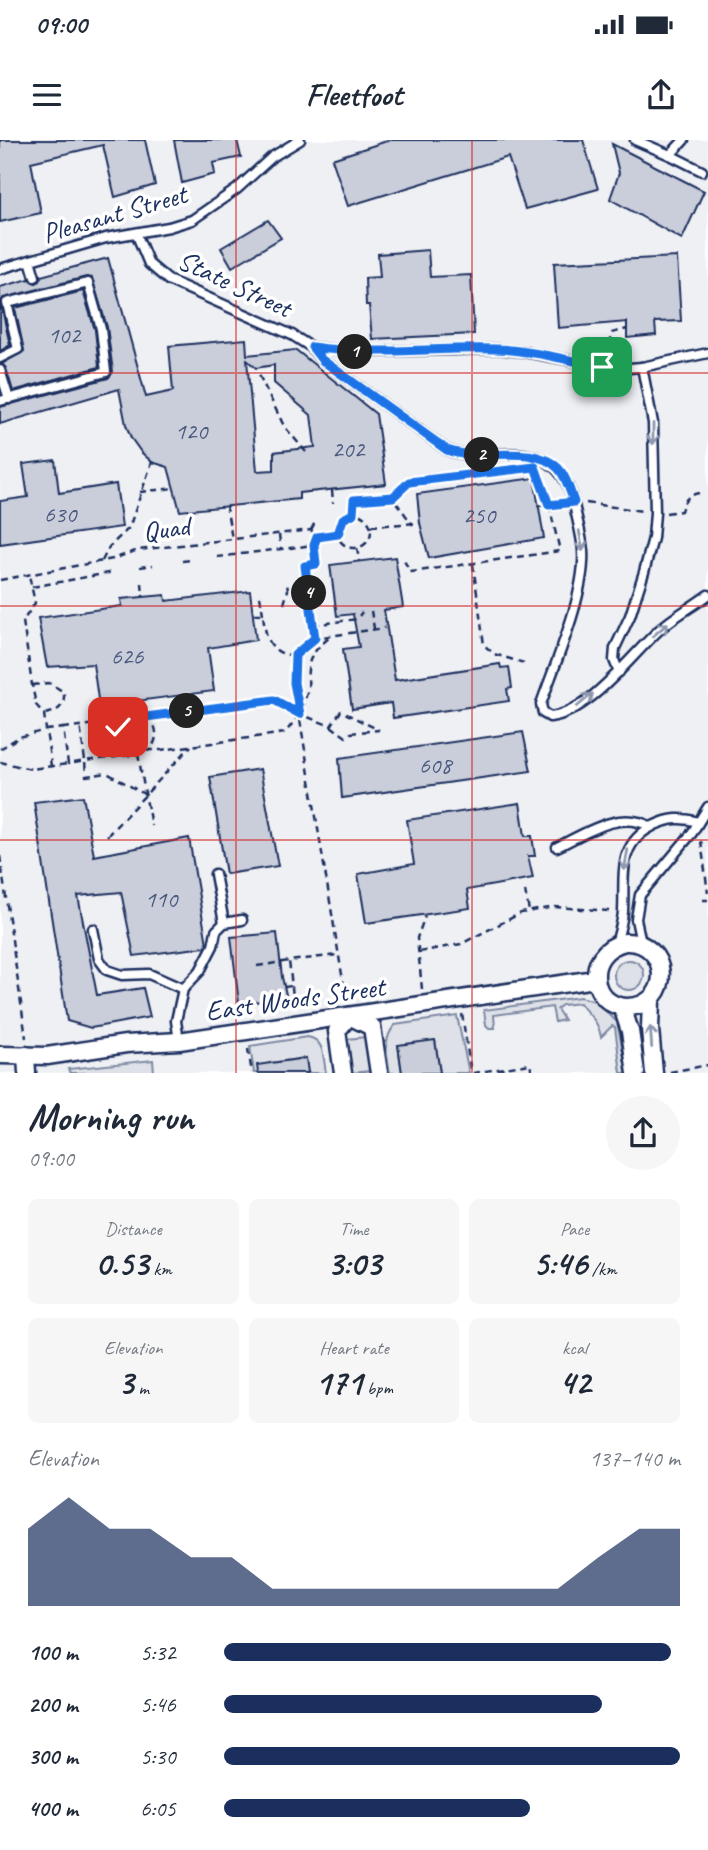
<!DOCTYPE html>
<meta charset="utf-8">
<style>
body{margin:0;font-family:Caveat,sans-serif;background:#f6f6f7;color:#1f2937;height:100vh;display:flex;flex-direction:column;font-size:26px;white-space:nowrap}
*{box-sizing:border-box;margin:0}
p{font-size:23px;color:#747a83}
.icon{flex:none;width:38px;height:38px;fill:none;stroke:currentColor;stroke-width:2;stroke-linecap:round;stroke-linejoin:round}
.map{position:relative;height:933px;overflow:hidden}
.sheet{display:flex;flex-direction:column;background:#fff;flex:1}
.sheet>*{flex:none}
.pin{position:absolute;display:grid;place-items:center;width:60px;height:60px;color:#fff;margin:-30px;border-radius:14px;box-shadow:0 4px 10px #0006}
.km{position:absolute;width:35px;height:35px;margin:-18px;border-radius:50%;background:#222;color:#fff;font-size:19px;line-height:35px;text-align:center}
.round{display:grid;place-items:center;flex:none;width:74px;height:74px;border-radius:37px;background:#f6f6f7}
.overview{display:flex;align-items:center;justify-content:space-between;height:119px;padding:0 28px}
h1{font-size:38px;font-weight:700;line-height:52px}
.metrics{display:grid;grid-template-columns:repeat(3,1fr);gap:10px;height:119px;padding:7px 28px}
.metrics div{display:grid;align-content:center;border-radius:10px;background:#f6f6f7;text-align:center}
.metrics b{font-size:35px;font-weight:700}
.metrics small{font-size:19px;font-weight:400}
.metrics p{font-size:19px}
.chart{height:196px;padding:14px 28px}
.chart p{display:flex;justify-content:space-between}
.chart svg{width:100%;height:126px;margin-top:7px;fill:#1b2f5e;opacity:.7}
ul{padding:0 28px;list-style:none;font-size:23px}
li{display:grid;grid-template-columns:112px 84px 1fr;align-items:center;height:52px}
li i{height:18px;border-radius:9px;background:#1b2f5e}
.status{display:flex;justify-content:space-between;align-items:center;height:49px;padding:0 35px;background:#fff;direction:ltr}
.status svg{height:19px;fill:currentColor}
header{display:flex;justify-content:space-between;align-items:center;height:91px;padding:0 28px;background:#fff;font-size:32px;font-weight:700}
.map>svg:first-child{display:block}
</style>
<div class="status"><b>09:00</b><svg viewBox="0 0 49 12"><path d="M0 12V9h3v3zM5 12V6h3v6zM10 12V3h3v9zM15 12V0h3v12zM26 1h20v11H26zM47 4h2v5h-2z"/></svg></div>
<header><svg class="icon" aria-label="menu" viewBox="0 0 24 24"><path d="M4 6h16M4 12h16M4 18h16"/></svg>Fleetfoot<svg class="icon" aria-label="share" viewBox="0 0 24 24"><path d="M12 15V3M7 8l5-5 5 5M5 13v7h14v-7"/></svg></header>
<div class="map">
<svg width="708" height="933" viewBox="0 0 708 933">
<rect width="100%" height="100%" fill="#fff"/>
<filter id="ink" filterUnits="userSpaceOnUse"><feTurbulence type="fractalNoise" baseFrequency=".0143" numOctaves="2"/><feDisplacementMap in="SourceGraphic" scale="14" xChannelSelector="R" yChannelSelector="G"/><feConvolveMatrix kernelMatrix="1 2 1 2 8 2 1 2 1" color-interpolation-filters="sRGB"/></filter>
<g filter="url(#ink)">
<rect fill="#eff0f4" x="0" y="0" width="708" height="933"/>
<g fill="#dee1e7" stroke="#7c88a2" stroke-width="2">
<circle cx="629" cy="835" r="15"/>
<path d="M580 857 595 861 617 882 627 933H621L615 887 612 886 601 897C598 879 589 877 580 863L562 865 557 869 564 880 555 882 552 867 494 875 495 888H489L486 885 484 870Z"/>
<path d="M457 876 469 933H440L435 900 398 905 402 933H390C387 915 382 900 395 885Z"/>
<path d="M307 897C325 899 323 918 326 933H308L305 918 269 923 270 933H254L250 906Z"/>
<polygon points="366,897 370,931 352,933 347,899"/>
<polygon points="153,920 154,932 149,933 70,933 68,929"/>
</g>
<g fill="#caceda" stroke="#1b2f5e" stroke-width="2" fill-rule="evenodd">
<polygon points="0,0 145,0 155,45 115,57 103,5 31,22 41,73 0,82"/>
<polygon points="174,0 237,0 241,17 213,23 215,34 182,43"/>
<polygon points="390,0 583,0 598,49 525,69 508,17 348,66 332,19"/>
<polygon points="612,4 704,51 682,99 610,59 619,33"/>
<polygon points="268,80 281,98 232,127 221,108"/>
<polygon points="428,110 430,137 471,135 474,194 372,199 369,165 366,165 365,138 380,137 378,114"/>
<polygon points="677,117 681,181 655,182 656,195 627,198 627,182 558,188 554,123"/>
<path d="M108 118 146 257 173 251 169 206 246 199 247 215 296 210 376 274 386 344 299 353V359L180 371 168 327 152 322 141 312 131 298 126 285 119 249 0 284V267L108 238 113 232 107 187 92 138 86 137 3 158 1 165 10 205 0 211V147L29 139 36 143 40 141 41 136ZM247 220 256 228 274 225V243L311 275 315 307 274 312V330L257 331Z"/>
<polygon points="83,151 95,190 99,227 13,251 6,228 2,224 24,211 15,168"/>
<polygon points="55,320 59,353 116,344 122,387 0,404 0,361 28,357 23,324"/>
<polygon points="534,338 544,398 429,418 420,383 417,354"/>
<polygon points="395,417 403,467 384,470 395,540 500,524 501,528 509,527 512,548 507,549 509,561 393,578 391,563 352,569 343,509 359,507 353,474 337,476 330,425"/>
<polygon points="250,451 256,500 208,508 214,551 99,566 93,524 47,527 38,478 122,466 121,459 165,455 166,461"/>
<polygon points="523,592 531,631 342,658 339,618"/>
<polygon points="260,629 278,726 226,734 210,637"/>
<polygon points="83,656 94,716 189,698 207,804 205,807 134,816 121,752 78,756 97,855 143,848 150,877 91,888 67,881 34,662"/>
<polygon points="520,663 525,696 532,696 535,716 528,716 533,738 467,750 470,768 366,783 358,734 414,724 407,680"/>
<polygon points="277,793 282,837 287,859 239,863 231,797"/>
<polygon points="435,900 440,933 402,933 398,905"/>
<polygon points="306,918 308,933 258,933 257,925"/>
</g>
<g fill="none" stroke-linecap="round" stroke-linejoin="round">
<defs>
<g id="service">
<polyline points="635,0 670,15 684,0"/>
<polyline points="670,15 702,31"/>
<polyline points="136,93 149,124 168,140 292,195 311,207 357,212 496,209 525,212 618,229 642,227 708,213"/>
<polyline points="30,120 35,137"/>
<polyline points="0,129 106,98 169,87 192,80 237,49 272,17 300,0"/>
<path d="M311 207 322 220 447 310C477 322 513 306 542 319 562 328 571 347 575 369 578 383 582 397 583 411 586 453 555 524 541 564L543 573 550 577C589 573 631 516 659 490 673 477 692 467 708 455"/>
<polyline points="0,218 18,209 7,163 88,143 101,189 106,232 0,261"/>
<polyline points="0,230 9,259"/>
<polyline points="619,532 614,520 615,508 630,476 644,432 653,398 655,373 653,283 642,227"/>
<path d="M557 707C586 693 620 669 651 687"/>
<polyline points="215,734 224,783"/>
<polyline points="93,789 99,819 107,830 122,835 149,834 183,849"/>
<polyline points="641,803 636,779 640,755 692,693 708,667"/>
<path d="M616 804C619 793 622 783 623 772 625 735 616 704 655 685 670 678 682 677 698 682"/>
<polyline points="179,901 176,881 183,849 200,831 213,806 216,791 224,783 242,780"/>
</g>
<g id="minor">
<path d="M625 802C670 800 675 866 627 867 590 867 582 812 625 802Z"/>
<polyline points="651,860 650,889 654,933"/>
<polyline points="622,867 630,891 636,933"/>
<polyline points="349,876 372,887 379,933"/>
<polyline points="0,915 47,916 126,904 179,901 595,839"/>
<polyline points="26,915 27,933"/>
<polyline points="343,933 337,891 349,876"/>
</g>
</defs>
<use href="#service" stroke="#1b2f5e" stroke-width="13"/>
<use href="#minor" stroke="#1b2f5e" stroke-width="21"/>
<g stroke="#1b2f5e" stroke-width="2.5" stroke-dasharray="7 5" stroke-linecap="butt">
<polyline points="610,205 612,193 627,189"/>
<polyline points="259,235 284,286 306,312"/>
<polyline points="332,350 333,363"/>
<polyline points="140,352 174,348"/>
<polyline points="392,357 409,342 525,328"/>
<polyline points="586,363 642,371"/>
<polyline points="226,365 232,399"/>
<polyline points="537,366 562,364"/>
<path d="M666 373 681 371C684 360 688 355 699 353"/>
<polyline points="353,374 353,360 392,357 413,385"/>
<circle cx="354" cy="391" r="17"/>
<polyline points="371,386 420,383"/>
<polyline points="311,390 315,382"/>
<polyline points="279,395 281,409"/>
<polyline points="314,405 316,424 305,426 315,498"/>
<polyline points="357,408 359,421"/>
<polyline points="217,417 314,405 317,397"/>
<polyline points="102,421 109,407 129,388 152,322"/>
<polyline points="182,421 191,420"/>
<polyline points="404,421 411,432 560,411 549,365 536,330"/>
<polyline points="473,424 484,505 494,514 524,523"/>
<polyline points="140,427 153,425"/>
<polyline points="0,440 113,419 138,410 311,390 317,397 338,395"/>
<polyline points="142,443 143,456"/>
<polyline points="32,447 114,432"/>
<polyline points="260,456 263,474"/>
<polyline points="284,464 288,450 287,443"/>
<path d="M254 474H263C265 495 269 516 295 515"/>
<polyline points="313,485 357,479 362,472"/>
<path d="M32 545 49 543 64 552C65 567 58 572 44 574"/>
<path d="M147 577C158 586 159 598 150 610"/>
<path d="M122 581C114 593 116 606 129 613"/>
<polyline points="331,586 346,597 351,593 379,590"/>
<polyline points="63,588 122,581 134,575 147,577 274,560 300,574 331,586 341,571 379,590"/>
<polyline points="0,609 19,597 46,590 44,574 36,565 32,545 23,481 35,463 29,435"/>
<polyline points="138,614 151,686"/>
<polyline points="0,622 31,629 68,624"/>
<polyline points="51,626 46,590 63,588 68,624 85,621 80,585"/>
<path d="M146 655 107 633 86 636 85 621 138 614 150 610H161L285 593C297 578 305 566 308 547 309 541 307 536 308 530 309 515 318 507 329 498"/>
<polyline points="107,696 191,606"/>
<polyline points="701,701 708,753"/>
<polyline points="0,716 26,898"/>
<polyline points="525,751 529,771"/>
<polyline points="703,760 708,760"/>
<polyline points="419,812 461,804 521,773 555,767 610,771"/>
<polyline points="257,826 289,821"/>
<polyline points="284,847 292,846"/>
<polyline points="422,849 417,798 425,776"/>
<polyline points="346,859 294,543 295,515 315,498 385,488"/>
<polyline points="294,865 289,821 337,815"/>
<polyline points="462,874 471,933"/>
<polyline points="248,909 252,933"/>
<polyline points="670,932 708,925"/>
<polyline points="473,933 530,924 532,933"/>
</g>
<use href="#service" stroke="#fff" stroke-width="8"/>
<use href="#minor" stroke="#fff" stroke-width="16"/>
<polyline stroke="#1b2f5e" stroke-width="2.5" stroke-dasharray="7 5" stroke-linecap="butt" points="371,471 375,494"/>
</g>
<defs><path id="oneway-shaft" d="M-6 0H5M1.5-3L5.5 0L1.5 3" fill="none" stroke-width="1.6" stroke-linecap="round" stroke-linejoin="round" transform="scale(1.75)"/></defs>
<g stroke="#8d97ae">
<use href="#oneway-shaft" transform="translate(653 294) rotate(90)"/>
<use href="#oneway-shaft" transform="translate(581 401) rotate(80)"/>
<use href="#oneway-shaft" transform="translate(660 490) rotate(-41)"/>
<use href="#oneway-shaft" transform="translate(585 560) rotate(-40)"/>
<use href="#oneway-shaft" transform="translate(626 720) rotate(100)"/>
<use href="#oneway-shaft" transform="translate(651 897) rotate(-94)"/>
</g>
</g>
<g fill="none" stroke-linecap="round" stroke-linejoin="round" filter="url(#ink)">
<defs>
<path id="route" d="M118 587C125 576 134 572 146 577L274 560 300 574 294 543 295 515 315 498 305 426 316 424 314 405 317 397 338 394 343 379 353 374 354 360 393 357 409 342 535 327 549 365 574 362C570 351 566 336 558 328 531 302 480 323 447 310L322 220 312 207C373 216 434 207 496 209 531 210 567 220 602 227"/>
</defs>
<use href="#route" stroke="#fff" stroke-width="14"/>
<use href="#route" stroke="#1a73e8" stroke-width="9"/>
</g>
<path fill="none" stroke="#d62828" stroke-width="2" stroke-opacity="0.55" d="M236 0V933M472 0V933M0 233H708M0 466H708M0 700H708"/>
<g text-anchor="middle" stroke-width="7" stroke-linejoin="round" paint-order="stroke">
<g font-size="24" fill="#47577d">
<text x="64" y="203">102</text>
<text x="191" y="299">120</text>
<text x="348" y="317">202</text>
<text x="60" y="382">630</text>
<text x="479" y="383">250</text>
<text x="127" y="524">626</text>
<text x="435" y="633">608</text>
<text x="161" y="767">110</text>
</g>
<g font-size="28" fill="#1b2f5e" stroke="#fff">
<text transform="translate(114 73) rotate(-16)" y="10">Pleasant Street</text>
<text transform="translate(235 143) rotate(25)" y="10">State Street</text>
<text transform="translate(166 388) rotate(-8)" y="10">Quad</text>
<text transform="translate(295 858) rotate(-8)" y="10">East Woods Street</text>
</g>
</g>
</svg>
<div class="pin" style="left:602px;top:227px;background:#1e9e55"><svg class="icon" aria-label="arrive" viewBox="0 0 24 24"><path d="M6 21V4h12l-3 4 3 4H6"/></svg></div>
<div class="pin" style="left:118px;top:587px;background:#d93025"><svg class="icon" aria-label="check" viewBox="0 0 24 24"><path d="M5 12l5 5 9-10"/></svg></div>
<b class="km" style="left:355px;top:212px">1</b>
<b class="km" style="left:482px;top:315px">2</b>
<b class="km" style="left:309px;top:453px">4</b>
<b class="km" style="left:187px;top:571px">5</b>
</div>
<section class="sheet">
<div class="overview"><div><h1>Morning run</h1><p>09:00</p></div><a class="round"><svg class="icon" aria-label="share" viewBox="0 0 24 24"><path d="M12 15V3M7 8l5-5 5 5M5 13v7h14v-7"/></svg></a></div>
<div class="metrics">
<div><p>Distance</p><b>0.53<small> km</small></b></div>
<div><p>Time</p><b>3:03</b></div>
<div><p>Pace</p><b>5:46<small> /km</small></b></div>
</div>
<div class="metrics">
<div><p>Elevation</p><b>3<small> m</small></b></div>
<div><p>Heart rate</p><b>171<small> bpm</small></b></div>
<div><p>kcal</p><b>42</b></div>
</div>
<div class="chart"><p><span>Elevation</span>137–140 m</p>
<svg viewBox="0 0 160 44" preserveAspectRatio="none"><path d="M0 44V17L10 6L20 17L30 17L40 27L50 27L60 38L70 38L80 38L90 38L100 38L110 38L120 38L130 38L140 27L150 17L160 17V44z"/></svg>
</div>
<ul>
<li><b>100 m</b>5:32<i style="width:98%"></i></li>
<li><b>200 m</b>5:46<i style="width:83%"></i></li>
<li><b>300 m</b>5:30<i style="width:100%"></i></li>
<li><b>400 m</b>6:05<i style="width:67%"></i></li>
</ul>
</section>
